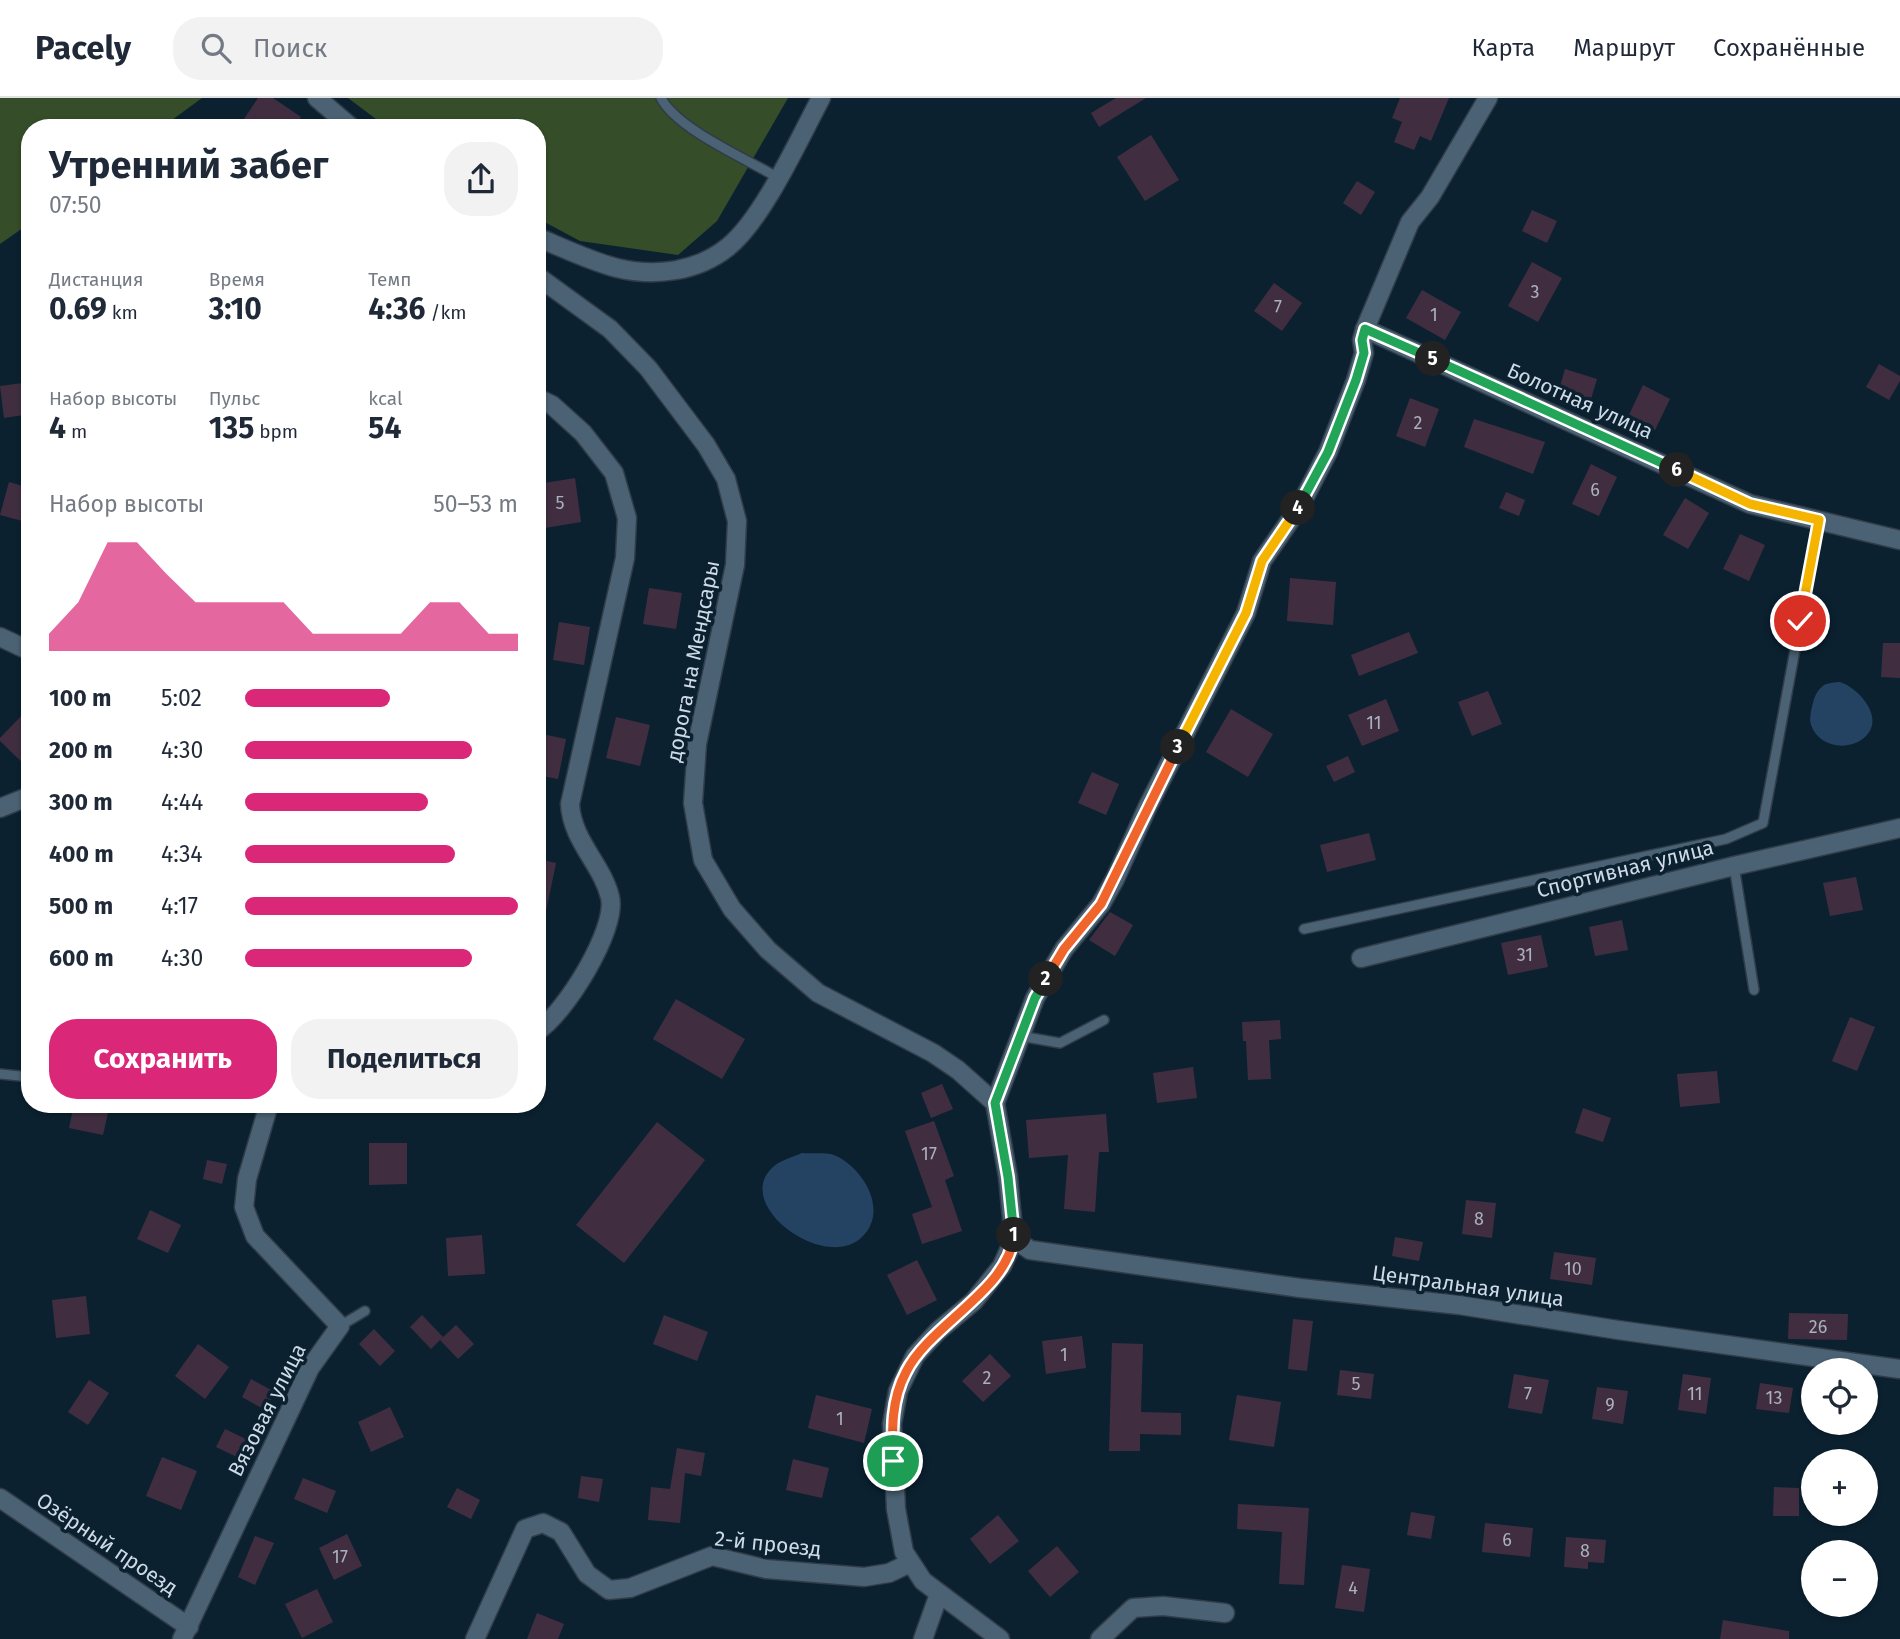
<!DOCTYPE html>
<html lang="ru">
<meta charset="utf-8">
<style>
body{margin:0;font-family:"Fira Sans",sans-serif;background:#f2f2f3;color:#1f2937;height:100vh;display:flex;flex-direction:column;font-size:26px;white-space:nowrap}
*{box-sizing:border-box;margin:0}
p{font-size:23px;color:#747a83}
.icon{flex:none;width:38px;height:38px;fill:none;stroke:currentColor;stroke-width:2;stroke-linecap:round;stroke-linejoin:round}
.map{position:relative;flex:1;overflow:hidden}
.panel{position:absolute;left:21px;top:21px;width:525px;height:994px;display:flex;flex-direction:column;background:#fff;border-radius:28px;box-shadow:0 2px 5px #0004}
.panel>*{flex:none}
.tools{position:absolute;left:1801px;top:1260px;display:grid;gap:14px}
.tools a{display:grid;place-items:center;width:77px;height:77px;border-radius:50%;background:#fff;box-shadow:0 2px 5px #0004;font-size:35px}
.pin{position:absolute;display:grid;place-items:center;width:60px;height:60px;color:#fff;margin:-30px;border:4px solid #fff;border-radius:50%;box-shadow:0 2px 7px #0007}
.km{position:absolute;width:35px;height:35px;margin:-18px;border-radius:50%;background:#222;color:#fff;font-size:19px;line-height:35px;text-align:center}
.round{display:grid;place-items:center;flex:none;width:74px;height:74px;border-radius:28px;background:#f2f2f3}
.headline{display:flex;align-items:center;justify-content:space-between;height:119px;padding:0 28px}
h1{font-size:38px;font-weight:700;line-height:52px}
.figures{display:grid;grid-template-columns:repeat(3,1fr);gap:10px;height:119px;padding:7px 28px}
.figures div{display:grid;align-content:center}
.figures b{font-size:30px;font-weight:700}
.figures small{font-size:19px;font-weight:400}
.figures p{font-size:19px}
.chart{height:196px;padding:14px 28px}
.chart p{display:flex;justify-content:space-between}
.chart svg{width:100%;height:126px;margin-top:7px;fill:#db2777;opacity:.7}
.action{display:flex;gap:14px;margin-top:auto;padding:14px 28px}
.action a{flex:1;height:80px;border-radius:28px;background:#db2777;color:#fff;font-size:28px;font-weight:700;line-height:80px;text-align:center}
.action a+a{background:#f2f2f3;color:#1f2937}
ul{padding:0 28px;list-style:none;font-size:23px}
li{display:grid;grid-template-columns:112px 84px 1fr;align-items:center;height:52px}
li i{height:18px;border-radius:9px;background:#db2777}
header{display:flex;align-items:center;gap:42px;box-sizing:border-box;height:98px;padding:0 35px;background:#fff;border-bottom:2px solid #e0e1e3}
header strong{font-size:33px}
nav{display:flex;gap:38px;margin-inline-start:auto;font-size:24px}
.search{width:490px;height:63px;background:#f2f2f3;display:flex;align-items:center;gap:18px;box-sizing:border-box;padding:0 24px;border-radius:28px;color:#747a83;font-size:26px}
.map>svg:first-child{display:block}
</style>
<header>
<strong>Pacely</strong>
<div class="search"><svg class="icon" aria-label="search" viewBox="0 0 24 24"><circle cx="10" cy="10" r="6"/><path d="M15 15l6 6"/></svg>Поиск</div>
<nav><a>Карта</a><a>Маршрут</a><a>Сохранённые</a></nav>
</header>
<div class="map">
<svg width="1900" height="1541" viewBox="0 0 1900 1541">
<rect width="100%" height="100%" fill="#0b2130"/>
<g fill="#354d28">
<polygon points="0,0 202,0 161,30 30,30 30,125 0,146"/>
<polygon points="348,0 788,0 717,123 678,157 580,143 537,120 544,73 537,72 537,30 388,30"/>
</g>
<g fill="#244261">
<path d="M1840 584C1859 590 1885 620 1866 638 1850 654 1819 650 1811 627 1809 621 1811 612 1813 605 1814 599 1818 591 1824 587 1828 585 1836 584 1840 584Z"/>
<path d="M802 1055C812 1056 825 1054 834 1057 864 1070 889 1113 862 1139 826 1175 731 1107 773 1069 779 1063 793 1059 802 1055Z"/>
</g>
<g fill="#402e40">
<polygon points="258,0 273,0 301,19 293,30 238,30"/>
<polygon points="1116,0 1146,0 1099,29 1091,15"/>
<polygon points="1400,0 1449,0 1431,43 1420,38 1414,52 1394,44 1402,24 1392,20"/>
<polygon points="1151,37 1179,82 1145,103 1117,59"/>
<polygon points="1357,83 1375,94 1361,117 1343,105"/>
<polygon points="1532,112 1557,123 1547,145 1522,133"/>
<polygon points="1532,164 1562,180 1538,224 1508,208"/>
<polygon points="1274,185 1302,205 1282,233 1254,213"/>
<polygon points="1422,192 1461,214 1445,242 1406,220"/>
<polygon points="1879,266 1900,278 1900,283 1889,302 1866,289"/>
<polygon points="1565,271 1597,281 1591,301 1559,292"/>
<polygon points="30,284 30,316 4,320 0,288"/>
<polygon points="1643,287 1670,301 1655,332 1628,319"/>
<polygon points="1410,300 1439,311 1425,349 1396,338"/>
<polygon points="1474,321 1545,344 1533,376 1464,349"/>
<polygon points="1591,366 1617,379 1599,418 1572,406"/>
<polygon points="575,380 581,424 545,430 538,386"/>
<polygon points="9,384 30,390 30,425 0,417"/>
<polygon points="1506,394 1525,402 1519,418 1499,410"/>
<polygon points="1685,400 1709,415 1688,451 1663,437"/>
<polygon points="1740,436 1765,447 1749,483 1723,471"/>
<polygon points="1290,480 1336,484 1333,527 1287,523"/>
<polygon points="649,490 682,495 676,531 643,526"/>
<polygon points="559,524 590,529 584,567 553,562"/>
<polygon points="1409,534 1418,555 1359,578 1351,557"/>
<polygon points="1883,545 1900,545 1900,580 1881,579"/>
<polygon points="1488,593 1502,626 1472,638 1458,604"/>
<polygon points="1386,601 1399,633 1362,648 1348,617"/>
<polygon points="30,609 30,672 0,643 0,640"/>
<polygon points="1231,611 1273,636 1248,679 1206,654"/>
<polygon points="616,619 650,627 640,668 606,660"/>
<polygon points="537,635 566,641 558,681 537,677"/>
<polygon points="1348,658 1355,674 1334,684 1326,668"/>
<polygon points="1092,674 1119,686 1106,717 1078,705"/>
<polygon points="1369,735 1376,762 1327,774 1320,747"/>
<polygon points="537,761 556,765 544,823 537,822"/>
<polygon points="1856,779 1863,812 1830,818 1823,785"/>
<polygon points="1110,814 1133,827 1115,858 1089,842"/>
<polygon points="1622,822 1628,852 1595,858 1589,829"/>
<polygon points="1541,837 1548,869 1508,877 1501,845"/>
<polygon points="676,901 745,941 722,981 653,941"/>
<polygon points="1850,919 1875,929 1857,973 1832,963"/>
<polygon points="1280,922 1281,941 1269,942 1271,981 1248,982 1246,943 1243,943 1242,924"/>
<polygon points="1193,969 1197,1000 1157,1005 1153,975"/>
<polygon points="1717,973 1720,1005 1680,1009 1677,976"/>
<polygon points="942,986 953,1011 931,1020 921,995"/>
<polygon points="74,1006 110,1006 103,1037 69,1030"/>
<polygon points="1583,1010 1611,1020 1603,1044 1575,1035"/>
<polygon points="1106,1016 1109,1054 1099,1054 1095,1114 1064,1111 1068,1057 1029,1060 1026,1022"/>
<polygon points="934,1023 954,1078 945,1082 962,1133 922,1146 912,1116 932,1109 905,1033"/>
<polygon points="657,1024 705,1062 624,1165 576,1127"/>
<polygon points="369,1045 407,1045 407,1086 369,1087"/>
<polygon points="207,1062 227,1066 222,1086 203,1081"/>
<polygon points="1466,1102 1496,1105 1492,1140 1462,1136"/>
<polygon points="150,1112 181,1127 168,1155 137,1141"/>
<polygon points="482,1137 485,1176 448,1178 446,1140"/>
<polygon points="1395,1139 1423,1144 1419,1163 1392,1158"/>
<polygon points="1554,1154 1596,1160 1592,1187 1550,1181"/>
<polygon points="917,1162 937,1202 907,1217 887,1177"/>
<polygon points="86,1198 90,1236 56,1240 52,1202"/>
<polygon points="1789,1215 1848,1216 1847,1242 1788,1241"/>
<polygon points="422,1217 443,1239 431,1251 410,1229"/>
<polygon points="664,1217 708,1234 697,1263 653,1246"/>
<polygon points="1293,1221 1313,1223 1307,1273 1288,1271"/>
<polygon points="456,1227 474,1246 458,1261 440,1242"/>
<polygon points="374,1231 395,1253 380,1268 359,1246"/>
<polygon points="1082,1238 1086,1270 1046,1276 1042,1243"/>
<polygon points="1112,1245 1143,1246 1141,1314 1181,1315 1181,1337 1140,1336 1140,1353 1109,1353"/>
<polygon points="198,1246 229,1269 205,1301 175,1278"/>
<polygon points="990,1256 1011,1278 983,1304 962,1283"/>
<polygon points="1340,1272 1374,1276 1371,1301 1337,1297"/>
<polygon points="1514,1276 1549,1282 1542,1316 1508,1310"/>
<polygon points="1683,1276 1711,1280 1706,1316 1678,1312"/>
<polygon points="251,1281 275,1294 265,1312 242,1299"/>
<polygon points="89,1282 109,1295 88,1327 68,1314"/>
<polygon points="1760,1285 1793,1290 1789,1315 1756,1311"/>
<polygon points="1597,1289 1628,1293 1623,1326 1592,1321"/>
<polygon points="816,1297 872,1311 864,1345 808,1330"/>
<polygon points="1237,1297 1281,1304 1274,1349 1229,1342"/>
<polygon points="390,1309 404,1339 371,1354 358,1324"/>
<polygon points="225,1331 252,1344 243,1362 216,1349"/>
<polygon points="677,1350 705,1355 701,1378 685,1375 680,1425 648,1422 651,1389 670,1391"/>
<polygon points="162,1359 197,1373 181,1412 146,1398"/>
<polygon points="793,1361 829,1370 822,1400 786,1392"/>
<polygon points="581,1378 603,1381 599,1404 578,1400"/>
<polygon points="303,1380 336,1393 327,1415 294,1401"/>
<polygon points="1774,1389 1799,1390 1799,1418 1773,1418"/>
<polygon points="457,1390 480,1402 471,1421 447,1409"/>
<polygon points="1238,1406 1309,1410 1304,1487 1279,1486 1282,1434 1237,1431"/>
<polygon points="1411,1414 1435,1418 1431,1441 1407,1437"/>
<polygon points="998,1417 1019,1443 990,1466 970,1441"/>
<polygon points="1485,1425 1533,1430 1530,1459 1482,1454"/>
<polygon points="347,1436 362,1468 334,1482 319,1450"/>
<polygon points="255,1438 274,1445 255,1487 238,1479"/>
<polygon points="1566,1439 1606,1442 1604,1465 1588,1464 1588,1471 1564,1469"/>
<polygon points="1057,1448 1079,1474 1050,1499 1028,1473"/>
<polygon points="1342,1467 1370,1471 1364,1514 1335,1510"/>
<polygon points="317,1491 333,1524 302,1540 285,1506"/>
<polygon points="537,1515 564,1526 558,1541 527,1541"/>
<polygon points="1723,1522 1789,1533 1789,1541 1720,1541"/>
</g>
<g fill="none" stroke-linecap="round" stroke-linejoin="round">
<defs>
<g id="lane">
<path d="M661 0C677 31 746 61 777 79"/>
<polyline points="1734,768 1754,892"/>
<polyline points="1304,831 1726,741 1763,725 1819,422"/>
<polyline points="1020,938 1060,945 1104,922"/>
<polyline points="0,976 30,979"/>
<polyline points="340,1228 365,1213"/>
</g>
<g id="street">
<polyline points="317,0 352,30"/>
<path d="M537 139C563 150 590 163 617 170 655 179 697 174 728 149 763 121 799 41 821 0"/>
<polyline points="537,178 610,231 648,270 706,347 726,381 737,423 735,467 697,646 693,705 703,762 732,811 768,852 818,895 933,955 958,972 995,1005 1008,1079 1014,1141 1002,1168 974,1203 938,1233 915,1258 898,1293 892,1326 896,1411 904,1454 923,1483 1000,1541"/>
<polyline points="1365,231 1750,406 1900,442"/>
<path d="M537 300 552 307 583 335 614 375 627 420 625 460 570 706C572 743 602 766 610 799 618 831 564 917 537 933"/>
<polyline points="0,539 30,553"/>
<polyline points="0,710 30,698"/>
<polyline points="1361,860 1734,768 1900,730"/>
<polyline points="995,1005 1035,900 1064,851 1101,806 1115,781 1148,708 1246,515 1262,463 1300,408 1328,354 1356,282 1364,255 1362,242 1365,231 1410,124 1430,99 1488,0"/>
<polyline points="1014,1141 1030,1152 1300,1190 1459,1207 1618,1232 1900,1271"/>
<polyline points="0,1400 189,1529"/>
<polyline points="182,1541 310,1270 340,1228 255,1138 244,1109 247,1081 269,1006"/>
<polyline points="475,1541 525,1431 543,1425 561,1434 587,1476 609,1492 630,1490 712,1458 766,1471 864,1479 889,1475 910,1465"/>
<polyline points="923,1541 939,1496"/>
<polyline points="1100,1541 1133,1510 1163,1508 1225,1515"/>
</g>
</defs>
<use href="#lane" stroke="#313c49" stroke-width="12"/>
<use href="#street" stroke="#313c49" stroke-width="21"/>
<use href="#lane" stroke="#4a6274" stroke-width="9"/>
<use href="#street" stroke="#4a6274" stroke-width="18"/>
</g>
<g fill="none" stroke-linecap="round" stroke-linejoin="round">
<defs>
<path id="split-1" d="M893 1363C892 1332 891 1302 906 1274 930 1226 1009 1192 1014 1137"/>
<polyline id="split-2" points="1014,1137 1008,1079 995,1005 1035,900 1046,881"/>
<polyline id="split-3" points="1046,881 1064,851 1101,806 1178,649"/>
<polyline id="split-4" points="1178,649 1246,515 1262,463 1298,410"/>
<polyline id="split-5" points="1298,410 1328,354 1356,282 1364,255 1362,242 1365,231 1433,261"/>
<polyline id="split-6" points="1433,261 1677,372"/>
<polyline id="split-7" points="1677,372 1750,406 1819,422 1800,523"/>
</defs>
<use href="#split-1" stroke="#fff" stroke-width="14"/>
<use href="#split-2" stroke="#fff" stroke-width="14"/>
<use href="#split-3" stroke="#fff" stroke-width="14"/>
<use href="#split-4" stroke="#fff" stroke-width="14"/>
<use href="#split-5" stroke="#fff" stroke-width="14"/>
<use href="#split-6" stroke="#fff" stroke-width="14"/>
<use href="#split-7" stroke="#fff" stroke-width="14"/>
<use href="#split-1" stroke="#f0652b" stroke-width="9"/>
<use href="#split-2" stroke="#22a559" stroke-width="9"/>
<use href="#split-3" stroke="#f0652b" stroke-width="9"/>
<use href="#split-4" stroke="#f5b400" stroke-width="9"/>
<use href="#split-5" stroke="#22a559" stroke-width="9"/>
<use href="#split-6" stroke="#22a559" stroke-width="9"/>
<use href="#split-7" stroke="#f5b400" stroke-width="9"/>
</g>
<g text-anchor="middle" stroke-width="7" stroke-linejoin="round" paint-order="stroke">
<g font-size="18" fill="#aab0bc">
<text x="1535" y="200">3</text>
<text x="1278" y="215">7</text>
<text x="1434" y="223">1</text>
<text x="1418" y="331">2</text>
<text x="1595" y="398">6</text>
<text x="560" y="411">5</text>
<text x="1374" y="631">11</text>
<text x="1525" y="863">31</text>
<text x="929" y="1062">17</text>
<text x="1479" y="1127">8</text>
<text x="1573" y="1177">10</text>
<text x="1818" y="1235">26</text>
<text x="1064" y="1263">1</text>
<text x="987" y="1286">2</text>
<text x="1356" y="1292">5</text>
<text x="1528" y="1302">7</text>
<text x="1695" y="1302">11</text>
<text x="1774" y="1306">13</text>
<text x="1610" y="1313">9</text>
<text x="840" y="1327">1</text>
<text x="1507" y="1448">6</text>
<text x="1585" y="1459">8</text>
<text x="340" y="1465">17</text>
<text x="1353" y="1496">4</text>
</g>
<g font-size="21" fill="#cedbe6" stroke="#0b2130">
<text transform="translate(1580 303) rotate(24)" y="7">Болотная улица</text>
<text transform="translate(693 563) rotate(-79)" y="7">дорога на Мендсары</text>
<text transform="translate(1625 771) rotate(-14)" y="7">Спортивная улица</text>
<text transform="translate(1468 1188) rotate(8)" y="7">Центральная улица</text>
<text transform="translate(267 1312) rotate(-63)" y="7">Вязовая улица</text>
<text transform="translate(107 1446) rotate(34)" y="7">Озёрный проезд</text>
<text transform="translate(768 1446) rotate(6)" y="7">2-й проезд</text>
</g>
</g>
</svg>
<div class="tools">
<a><svg class="icon" aria-label="locate" viewBox="0 0 24 24"><circle cx="12" cy="12" r="6"/><path d="M12 2v4M12 18v4M2 12h4M18 12h4"/></svg></a>
<a>+</a>
<a>−</a>
</div>
<div class="pin" style="left:893px;top:1363px;background:#1e9e55"><svg class="icon" aria-label="arrive" viewBox="0 0 24 24"><path d="M6 21V4h12l-3 4 3 4H6"/></svg></div>
<div class="pin" style="left:1800px;top:523px;background:#d93025"><svg class="icon" aria-label="check" viewBox="0 0 24 24"><path d="M5 12l5 5 9-10"/></svg></div>
<b class="km" style="left:1014px;top:1137px">1</b>
<b class="km" style="left:1046px;top:881px">2</b>
<b class="km" style="left:1178px;top:649px">3</b>
<b class="km" style="left:1298px;top:410px">4</b>
<b class="km" style="left:1433px;top:261px">5</b>
<b class="km" style="left:1677px;top:372px">6</b>
<section class="panel">
<div class="headline"><div><h1>Утренний забег</h1><p>07:50</p></div><a class="round"><svg class="icon" aria-label="share" viewBox="0 0 24 24"><path d="M12 15V3M7 8l5-5 5 5M5 13v7h14v-7"/></svg></a></div>
<div class="figures">
<div><p>Дистанция</p><b>0.69<small> km</small></b></div>
<div><p>Время</p><b>3:10</b></div>
<div><p>Темп</p><b>4:36<small> /km</small></b></div>
</div>
<div class="figures">
<div><p>Набор высоты</p><b>4<small> m</small></b></div>
<div><p>Пульс</p><b>135<small> bpm</small></b></div>
<div><p>kcal</p><b>54</b></div>
</div>
<div class="chart"><p><span>Набор высоты</span>50–53 m</p>
<svg viewBox="0 0 160 44" preserveAspectRatio="none"><path d="M0 44V38L10 27L20 6L30 6L40 17L50 27L60 27L70 27L80 27L90 38L100 38L110 38L120 38L130 27L140 27L150 38L160 38V44z"/></svg>
</div>
<ul>
<li><b>100 m</b>5:02<i style="width:53%"></i></li>
<li><b>200 m</b>4:30<i style="width:83%"></i></li>
<li><b>300 m</b>4:44<i style="width:67%"></i></li>
<li><b>400 m</b>4:34<i style="width:77%"></i></li>
<li><b>500 m</b>4:17<i style="width:100%"></i></li>
<li><b>600 m</b>4:30<i style="width:83%"></i></li>
</ul>
<div class="action"><a>Сохранить</a><a>Поделиться</a></div>
</section>
</div>
